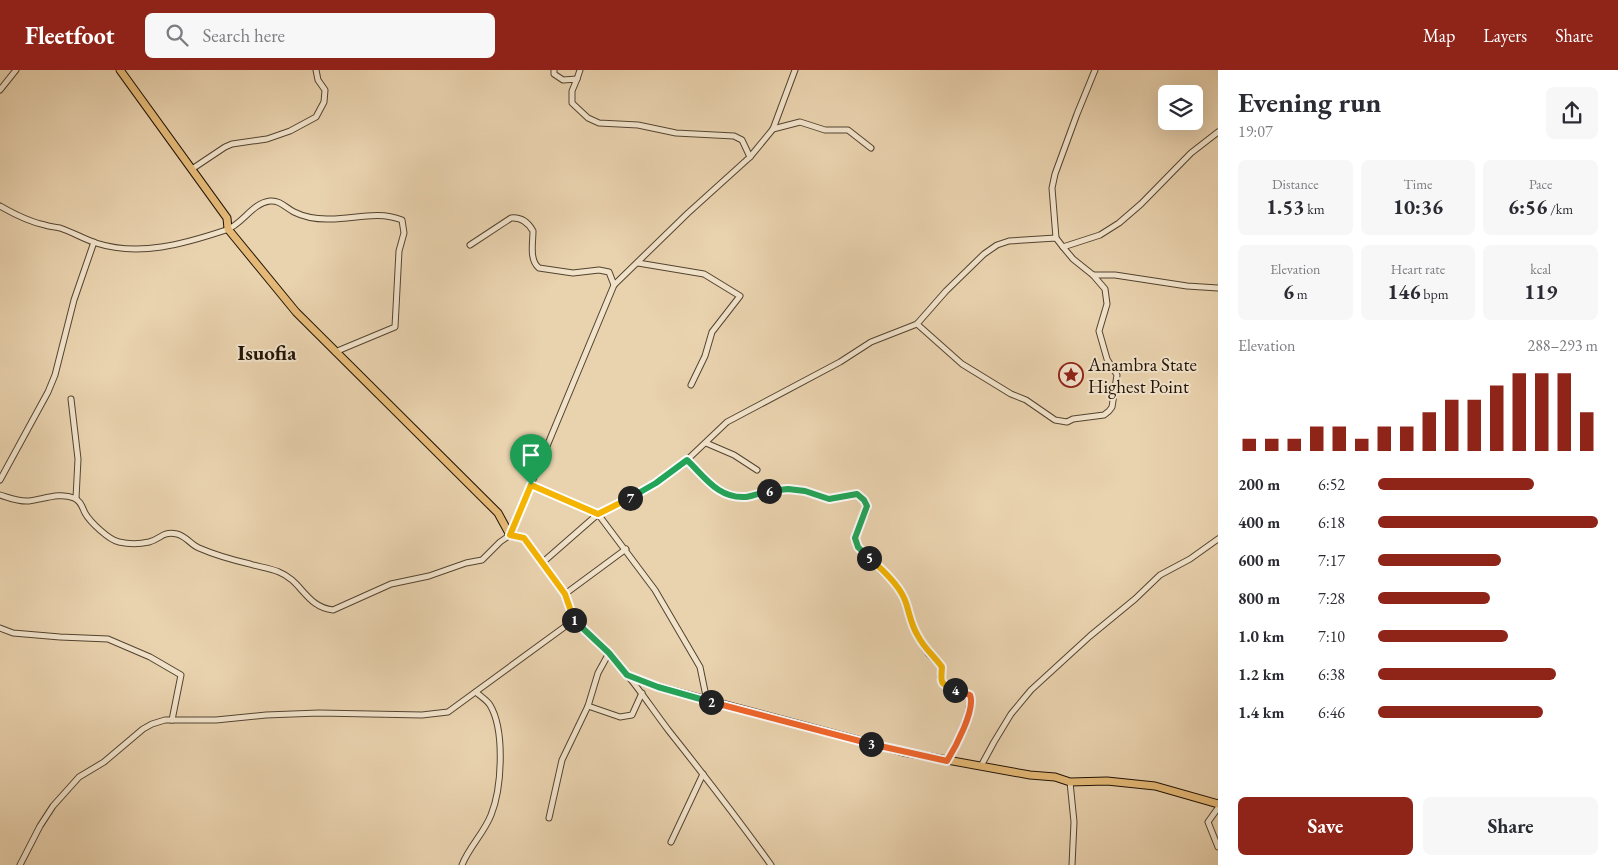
<!DOCTYPE html>
<meta charset="utf-8">
<style>
body{margin:0;font-family:"EB Garamond",serif;background:#f7f7f7;color:#2b2b33;height:100vh;display:flex;flex-direction:column;font-size:19px;white-space:nowrap}
*{box-sizing:border-box;margin:0}
p{font-size:16px;color:#7c7c81}
.icon{flex:none;width:28px;height:28px;fill:none;stroke:currentColor;stroke-width:2;stroke-linecap:round;stroke-linejoin:round}
.map{position:relative;flex:1;overflow:hidden}
.drawer{display:flex;flex-direction:column;background:#fff;width:400px}
.drawer>*{flex:none}
.tools{position:absolute;left:1158px;top:15px;display:grid;gap:10px}
.tools a{display:grid;place-items:center;width:45px;height:45px;border-radius:8px;background:#fff;box-shadow:0 5px 20px #0002;font-size:25px}
.pin{position:absolute;display:grid;place-items:center;width:42px;height:42px;color:#fff;margin:-51px -21px;border-radius:50% 50% 50% 0;rotate:-45deg;box-shadow:0 0 5px #0007}
.pin .icon{rotate:45deg}
.km{position:absolute;width:25px;height:25px;margin:-12px;border-radius:50%;background:#222;color:#fff;font-size:14px;line-height:25px;text-align:center}
.round{display:grid;place-items:center;flex:none;width:52px;height:52px;border-radius:8px;background:#f7f7f7}
.overview{display:flex;align-items:center;justify-content:space-between;height:85px;padding:0 20px}
h1{font-size:28px;font-weight:700;line-height:38px}
.metrics{display:grid;grid-template-columns:repeat(3,1fr);gap:8px;height:85px;padding:5px 20px}
.metrics div{display:grid;align-content:center;border-radius:8px;background:#f7f7f7;text-align:center}
.metrics b{font-size:21px;font-weight:700}
.metrics small{font-size:14px;font-weight:400}
.metrics p{font-size:14px}
.chart{height:140px;padding:10px 20px}
.chart p{display:flex;justify-content:space-between}
.chart svg{width:100%;height:90px;margin-top:5px;stroke:#8f2418;stroke-width:6}
.cta{display:flex;gap:10px;margin-top:auto;padding:10px 20px}
.cta a{flex:1;height:58px;border-radius:8px;background:#8f2418;color:#fff;font-size:20px;font-weight:700;line-height:58px;text-align:center}
.cta a+a{background:#f7f7f7;color:#2b2b33}
ul{padding:0 20px;list-style:none;font-size:16px}
li{display:grid;grid-template-columns:80px 60px 1fr;align-items:center;height:38px}
li i{height:12px;border-radius:6px;background:#8f2418}
header{display:flex;align-items:center;gap:30px;box-sizing:border-box;height:70px;padding:0 25px;background:#8f2418;color:#fff}
header strong{font-size:24px}
nav{display:flex;gap:28px;margin-inline-start:auto;font-size:18px}
.search{width:350px;height:45px;background:#f7f7f7;display:flex;align-items:center;gap:12px;box-sizing:border-box;padding:0 18px;border-radius:8px;color:#7c7c81;font-size:19px}
main{display:flex;flex:1;min-height:0}
.map>svg:first-child{display:block}
</style>
<header>
<strong>Fleetfoot</strong>
<div class="search"><svg class="icon" aria-label="search" viewBox="0 0 24 24"><circle cx="10" cy="10" r="6"/><path d="M15 15l6 6"/></svg>Search here</div>
<nav><a>Map</a><a>Layers</a><a>Share</a></nav>
</header>
<main>
<div class="map">
<svg width="1218" height="795" viewBox="0 0 1218 795">
<rect width="100%" height="100%" fill="#e9d2ae"/>
<filter id="stains"><feTurbulence type="fractalNoise" baseFrequency=".004" numOctaves="4"/><feColorMatrix values="0 0 0 0 .2 0 0 0 0 .09 0 0 0 0 .02 0 0 0 .5 -.17"/></filter>
<radialGradient id="worn" r=".72"><stop offset=".6" stop-color="#630" stop-opacity="0"/><stop offset="1" stop-color="#630" stop-opacity=".3"/></radialGradient>
<g fill="none" stroke-linecap="round" stroke-linejoin="round">
<defs>
<g id="minor">
<polyline points="554,0 554,4 563,10 577,9 572,21 572,33 588,48 599,53 638,55 676,63 734,66 742,70 750,87"/>
<polyline points="577,9 580,0"/>
<polyline points="0,20 16,0"/>
<polyline points="773,59 800,52 825,60 848,60 871,78"/>
<polyline points="192,99 225,77 232,74 267,69 290,61 316,47 324,32 325,20 318,10 316,0"/>
<path d="M0 136C14 144 30 152 45 155 50 157 56 157 60 158 72 162 84 169 96 173 139 187 184 174 226 160 242 155 252 133 270 131 280 130 286 138 294 142 304 147 315 149 327 149 353 150 376 140 402 150L404 163 399 181 395 257 335 282"/>
<polyline points="1056,168 1052,118 1055,104 1077,44 1095,0"/>
<path d="M470 175 511 148C521 147 528 152 533 161 533 173 529 190 539 198L573 203 599 200 609 202 614 215"/>
<polyline points="1063,177 1073,189 1093,205 1115,205 1187,216 1218,218"/>
<polyline points="638,193 704,204 740,226 712,262 705,286 691,315"/>
<polyline points="917,254 962,294 1011,324 1026,330 1055,350 1067,352 1073,349 1104,345 1109,341 1112,337 1117,305 1107,289 1099,261 1107,234 1105,219 1093,205"/>
<polyline points="71,329 78,389 76,428"/>
<polyline points="706,373 734,385 757,400"/>
<path d="M687 390C700 402 710 419 728 425 748 432 769 418 789 419 804 419 817 428 830 428 840 429 848 424 857 424 864 428 867 433 867 440L855 468C856 481 886 504 895 514 907 528 905 541 913 556 917 565 922 575 928 583 932 588 938 592 942 597L940 607 943 614 971 627 965 659 947 691"/>
<polyline points="0,410 48,322 55,305 74,230 94,172"/>
<polyline points="531,415 598,444 655,520 700,597 707,631"/>
<path d="M0 425C10 428 19 432 29 431 44 429 60 422 74 428 81 431 82 437 85 443 90 452 109 470 119 472 128 474 140 474 149 472 161 469 162 461 177 464 186 466 191 475 199 478 215 485 233 490 250 494 259 497 270 498 279 502 302 511 306 537 333 540L391 514 429 506 466 493 482 490 500 472 510 465 614 215 688 143 750 87 773 59 795 0"/>
<polyline points="542,493 598,444 656,413 687,390 727,352 840,292 871,272 917,254 946,221 984,184 997,175 1009,171 1056,168 1063,177 1100,165 1119,153 1141,134 1191,83 1218,62"/>
<polyline points="565,524 626,479"/>
<polyline points="0,558 13,563 60,567 108,569 150,587 181,605 172,650"/>
<path d="M628 606C643 624 655 643 669 661 704 705 738 749 771 795"/>
<polyline points="588,636 620,647 632,645 642,623"/>
<polyline points="981,696 994,672 1011,644 1031,620 1090,566 1135,529 1160,505 1190,489 1218,469"/>
<polyline points="1070,712 1074,752 1072,795"/>
<polyline points="1218,738 1208,752 1218,777"/>
<polyline points="549,748 562,690 588,636 598,603 609,583"/>
<polyline points="671,772 703,704"/>
<polyline points="20,795 40,756 53,736 79,707 104,692 143,659 152,654 165,650 216,650 266,645 319,643 422,645 448,642 574,550"/>
<path d="M462 795C469 777 484 763 491 745 502 718 505 660 490 635 487 630 480 626 476 622"/>
</g>
<polyline id="major" points="120,0 227,148 228,159 296,242 498,443 510,465 524,468 565,524 574,550 609,583 627,605 658,617 903,682 1030,705 1055,707 1070,712 1107,711 1155,716 1218,734"/>
</defs>
<use href="#minor" stroke="#534430" stroke-width="7"/>
<use href="#major" stroke="#211406" stroke-width="9"/>
<use href="#minor" stroke="#f1e2ca" stroke-width="5"/>
<use href="#major" stroke="#e4b977" stroke-width="7"/>
</g>
<g fill="none" stroke-linecap="round" stroke-linejoin="round">
<defs>
<polyline id="split-1" points="531,415 510,465 524,468 565,524 574,550"/>
<polyline id="split-2" points="574,550 609,583 627,605 658,617 711,632"/>
<polyline id="split-3" points="711,632 871,674"/>
<path id="split-4" d="M871 674 947 691C955 678 976 639 970 625L955 620"/>
<path id="split-5" d="M869 488C882 499 901 516 906 533 910 545 911 555 918 566 924 578 934 586 942 597 941 613 939 613 955 620"/>
<polyline id="split-6" points="769,421 788,419 805,421 829,429 857,424 864,430 867,436 855,468 858,477 869,488"/>
<path id="split-7" d="M630 428 656 413 687 390C705 407 718 429 746 427 753 426 761 423 769 421"/>
<polyline id="split-8" points="531,415 598,444 630,428"/>
</defs>
<use href="#split-1" stroke="#fff" stroke-width="10"/>
<use href="#split-2" stroke="#fff" stroke-width="10"/>
<use href="#split-3" stroke="#fff" stroke-width="10"/>
<use href="#split-4" stroke="#fff" stroke-width="10"/>
<use href="#split-5" stroke="#fff" stroke-width="10"/>
<use href="#split-6" stroke="#fff" stroke-width="10"/>
<use href="#split-7" stroke="#fff" stroke-width="10"/>
<use href="#split-8" stroke="#fff" stroke-width="10"/>
<use href="#split-1" stroke="#f5b400" stroke-width="6"/>
<use href="#split-2" stroke="#22a559" stroke-width="6"/>
<use href="#split-3" stroke="#f0652b" stroke-width="6"/>
<use href="#split-4" stroke="#f0652b" stroke-width="6"/>
<use href="#split-5" stroke="#f5b400" stroke-width="6"/>
<use href="#split-6" stroke="#22a559" stroke-width="6"/>
<use href="#split-7" stroke="#22a559" stroke-width="6"/>
<use href="#split-8" stroke="#f5b400" stroke-width="6"/>
</g>
<defs>
<symbol id="sight-ring" viewBox="-11 -11 22 22"><circle r="9.5" fill="#f1e2ca" stroke="#8f2418" stroke-width="1.5"/><path d="M0-6L1.8-2.2L6-1.7L2.9 1.2L3.7 5.4L0 3.3L-3.7 5.4L-2.9 1.2L-6-1.7L-1.8-2.2Z" fill="#8f2418"/></symbol>
</defs>
<g fill-rule="evenodd">
<use href="#sight-ring" x="1057" y="291" width="28" height="28"/>
</g>
<g text-anchor="middle" stroke-width="4" stroke-linejoin="round" paint-order="stroke">
<g font-size="19" fill="#211406" stroke="#f1e2ca" text-anchor="start">
<text x="1088" y="301">Anambra State<tspan x="1088" dy="22">Highest Point</tspan></text>
</g>
<g font-size="21" font-weight="bold" fill="#211406" stroke="#f1e2ca">
<text x="267" y="290">Isuofia</text>
</g>
</g>
<rect width="100%" height="100%" filter="url(#stains)"/>
<rect width="100%" height="100%" fill="url(#worn)"/>
</svg>
<div class="tools">
<a><svg class="icon" aria-label="layers" viewBox="0 0 24 24"><path d="M12 4l9 5-9 5-9-5zM3 14l9 5 9-5"/></svg></a>
</div>
<div class="pin" style="left:531px;top:415px;background:#1e9e55"><svg class="icon" aria-label="arrive" viewBox="0 0 24 24"><path d="M6 21V4h12l-3 4 3 4H6"/></svg></div>
<b class="km" style="left:574px;top:550px">1</b>
<b class="km" style="left:711px;top:632px">2</b>
<b class="km" style="left:871px;top:674px">3</b>
<b class="km" style="left:955px;top:620px">4</b>
<b class="km" style="left:869px;top:488px">5</b>
<b class="km" style="left:769px;top:421px">6</b>
<b class="km" style="left:630px;top:428px">7</b>
</div>
<section class="drawer">
<div class="overview"><div><h1>Evening run</h1><p>19:07</p></div><a class="round"><svg class="icon" aria-label="share" viewBox="0 0 24 24"><path d="M12 15V3M7 8l5-5 5 5M5 13v7h14v-7"/></svg></a></div>
<div class="metrics">
<div><p>Distance</p><b>1.53<small> km</small></b></div>
<div><p>Time</p><b>10:36</b></div>
<div><p>Pace</p><b>6:56<small> /km</small></b></div>
</div>
<div class="metrics">
<div><p>Elevation</p><b>6<small> m</small></b></div>
<div><p>Heart rate</p><b>146<small> bpm</small></b></div>
<div><p>kcal</p><b>119</b></div>
</div>
<div class="chart"><p><span>Elevation</span>288–293 m</p>
<svg viewBox="0 0 160 44" preserveAspectRatio="none"><path d="M5 44V38M15 44V38M25 44V38M35 44V32M45 44V32M55 44V38M65 44V32M75 44V32M85 44V25M95 44V19M105 44V19M115 44V12M125 44V6M135 44V6M145 44V6M155 44V25"/></svg>
</div>
<ul>
<li><b>200 m</b>6:52<i style="width:71%"></i></li>
<li><b>400 m</b>6:18<i style="width:100%"></i></li>
<li><b>600 m</b>7:17<i style="width:56%"></i></li>
<li><b>800 m</b>7:28<i style="width:51%"></i></li>
<li><b>1.0 km</b>7:10<i style="width:59%"></i></li>
<li><b>1.2 km</b>6:38<i style="width:81%"></i></li>
<li><b>1.4 km</b>6:46<i style="width:75%"></i></li>
</ul>
<div class="cta"><a>Save</a><a>Share</a></div>
</section>
</main>
